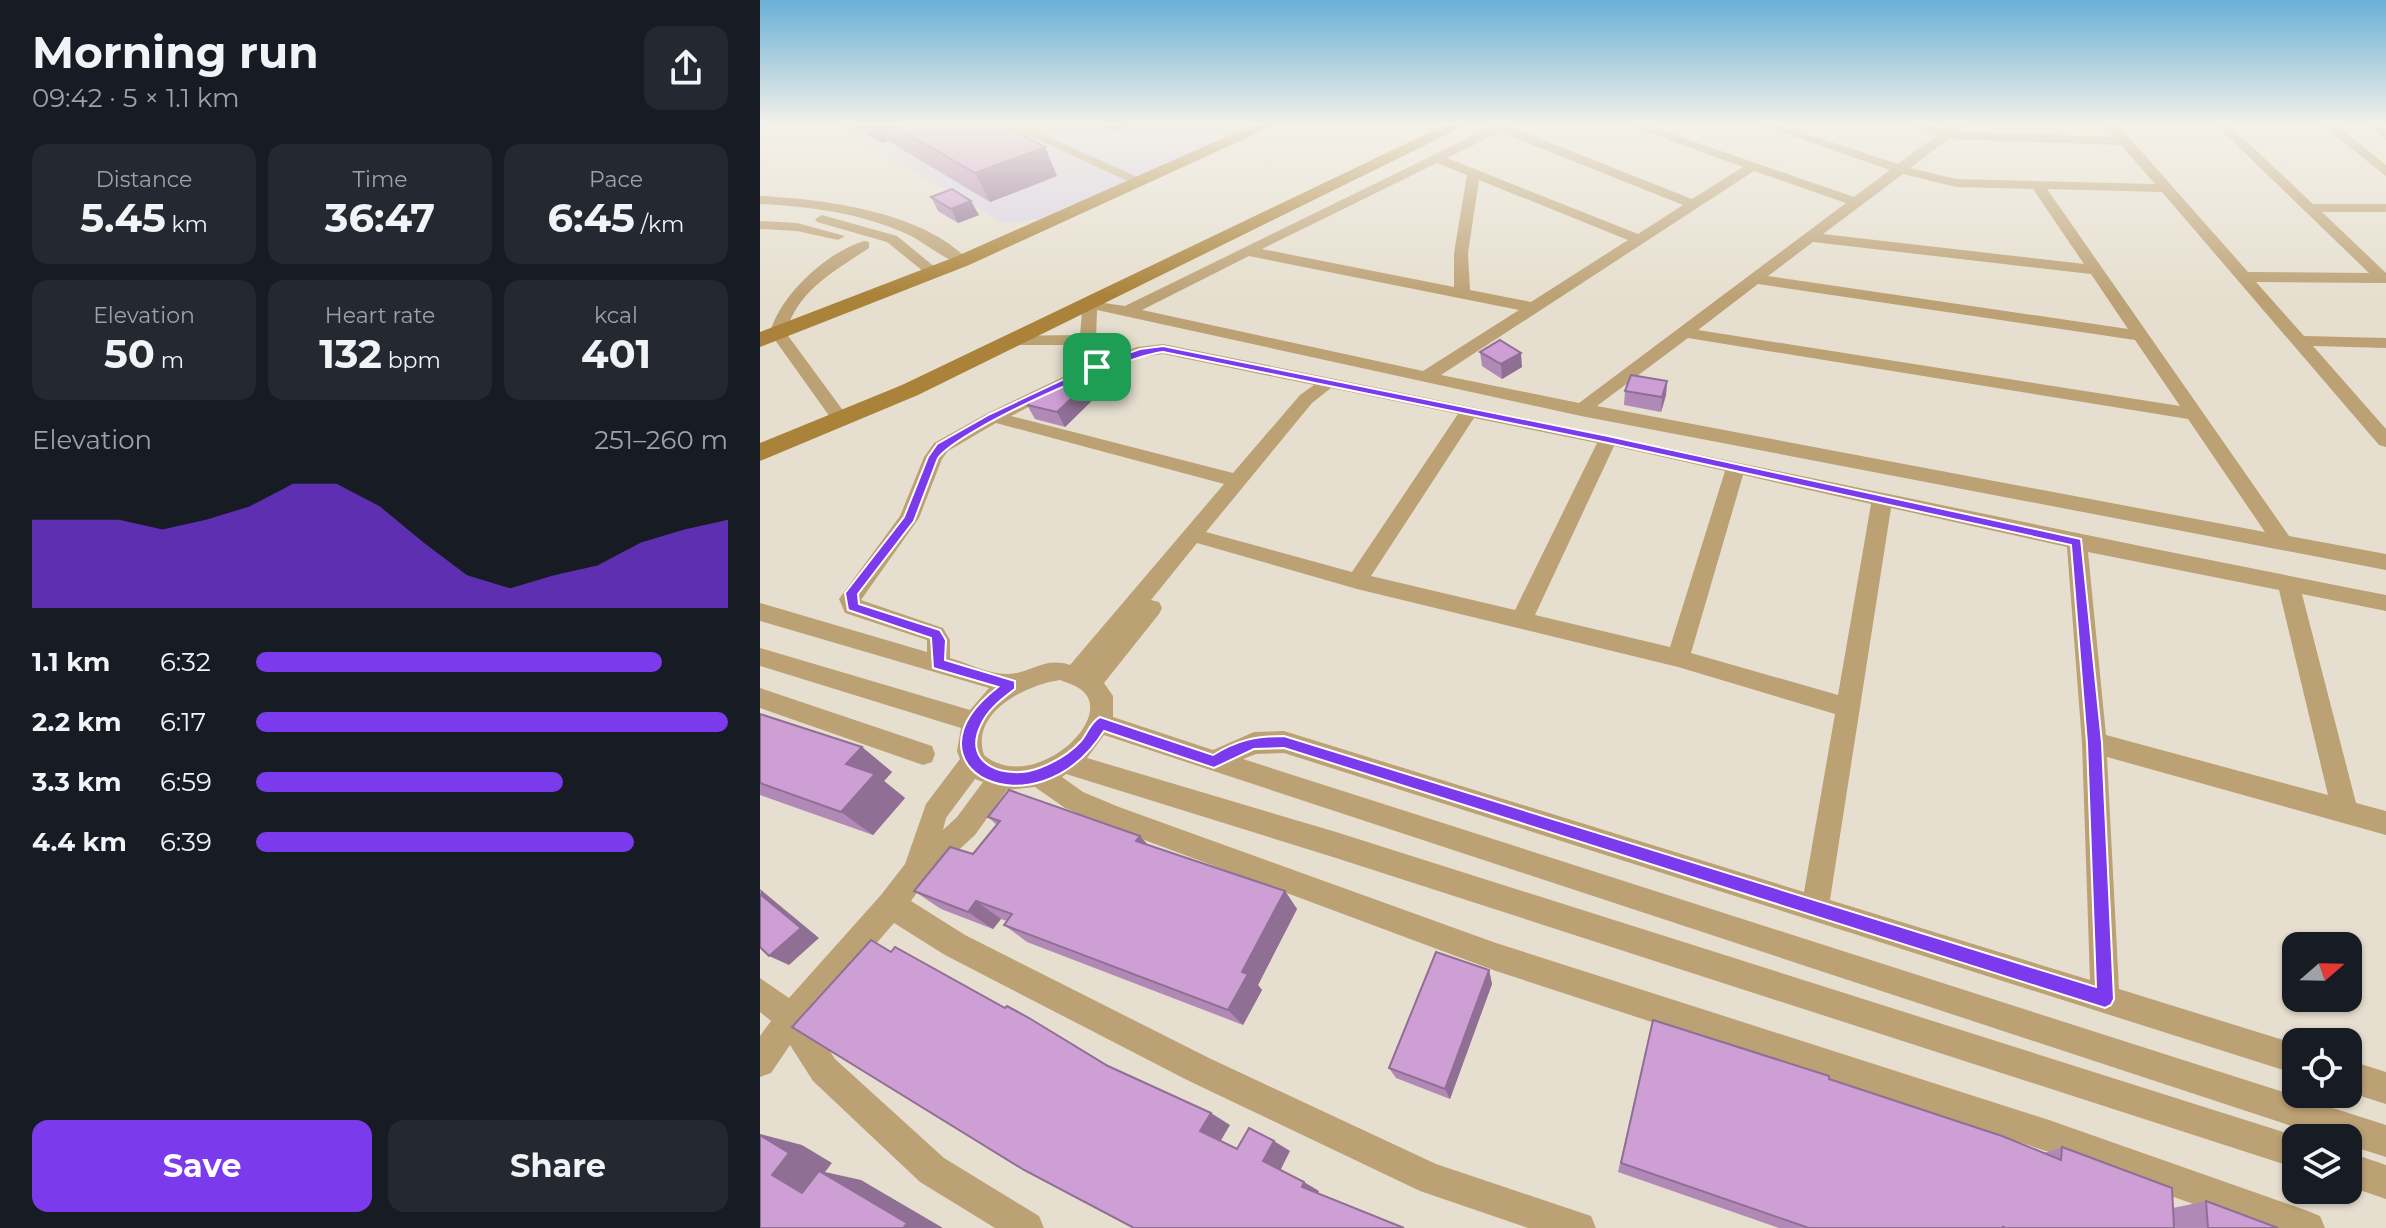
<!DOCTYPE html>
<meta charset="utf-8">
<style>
body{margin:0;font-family:Montserrat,sans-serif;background:#242831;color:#f1f3f6;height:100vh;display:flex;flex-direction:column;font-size:30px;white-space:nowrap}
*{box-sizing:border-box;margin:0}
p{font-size:26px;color:#9ea1a6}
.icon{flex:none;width:44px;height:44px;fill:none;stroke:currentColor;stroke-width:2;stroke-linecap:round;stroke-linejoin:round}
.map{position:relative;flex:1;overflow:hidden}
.side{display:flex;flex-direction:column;background:#171b24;width:760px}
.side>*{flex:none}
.needle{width:52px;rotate:70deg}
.buttons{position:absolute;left:1522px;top:932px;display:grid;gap:16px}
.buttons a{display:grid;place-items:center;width:80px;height:80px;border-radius:16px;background:#171b24;box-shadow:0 2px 6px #0004;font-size:40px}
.pin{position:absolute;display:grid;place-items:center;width:68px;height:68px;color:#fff;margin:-34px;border-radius:16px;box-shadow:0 4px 12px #0006}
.round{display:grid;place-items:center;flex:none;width:84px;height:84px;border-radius:16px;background:#242831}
.head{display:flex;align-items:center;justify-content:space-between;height:136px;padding:0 32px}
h1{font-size:44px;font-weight:700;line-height:60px}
.stats{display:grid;grid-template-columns:repeat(3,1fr);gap:12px;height:136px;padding:8px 32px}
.stats div{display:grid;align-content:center;border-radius:16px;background:#242831;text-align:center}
.stats b{font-size:40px;font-weight:700}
.stats small{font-size:22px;font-weight:400}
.stats p{font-size:22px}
.chart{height:224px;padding:16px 32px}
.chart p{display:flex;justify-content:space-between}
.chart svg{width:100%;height:144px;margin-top:8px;fill:#7c3aed;opacity:.7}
.cta{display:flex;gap:16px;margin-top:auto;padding:16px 32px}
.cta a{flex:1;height:92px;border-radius:16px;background:#7c3aed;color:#fff;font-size:32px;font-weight:700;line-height:92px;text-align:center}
.cta a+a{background:#242831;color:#f1f3f6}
ul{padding:0 32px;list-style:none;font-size:26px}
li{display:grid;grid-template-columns:128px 96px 1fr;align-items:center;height:60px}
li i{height:20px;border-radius:10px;background:#7c3aed}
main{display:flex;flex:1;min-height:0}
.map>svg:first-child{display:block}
</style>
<main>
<section class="side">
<div class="head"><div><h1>Morning run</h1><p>09:42 · 5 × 1.1 km</p></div><a class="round"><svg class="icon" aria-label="share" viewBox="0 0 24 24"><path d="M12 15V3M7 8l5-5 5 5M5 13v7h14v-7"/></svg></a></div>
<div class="stats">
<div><p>Distance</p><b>5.45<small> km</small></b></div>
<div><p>Time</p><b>36:47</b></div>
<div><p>Pace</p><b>6:45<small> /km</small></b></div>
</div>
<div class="stats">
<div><p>Elevation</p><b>50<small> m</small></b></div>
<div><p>Heart rate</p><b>132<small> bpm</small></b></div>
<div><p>kcal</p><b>401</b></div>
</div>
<div class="chart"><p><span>Elevation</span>251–260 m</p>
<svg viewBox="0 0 160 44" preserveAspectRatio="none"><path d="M0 44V17L10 17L20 17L30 20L40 17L50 13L60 6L70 6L80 13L90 24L100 34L110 38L120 34L130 31L140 24L150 20L160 17V44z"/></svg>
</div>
<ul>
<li><b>1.1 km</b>6:32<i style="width:86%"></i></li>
<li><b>2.2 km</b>6:17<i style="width:100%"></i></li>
<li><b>3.3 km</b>6:59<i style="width:65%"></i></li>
<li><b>4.4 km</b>6:39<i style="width:80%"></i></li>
</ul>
<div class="cta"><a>Save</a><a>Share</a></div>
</section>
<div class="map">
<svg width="1626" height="1228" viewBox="0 0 1626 1228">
<rect width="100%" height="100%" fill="#e6dfcf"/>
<polygon fill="#d9d1e6" points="69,124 502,124 281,218 257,222 242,222 233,217"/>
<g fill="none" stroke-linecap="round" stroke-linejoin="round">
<g fill="#bca175" fill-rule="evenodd">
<polygon points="244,124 260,124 386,181 374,184"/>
<path d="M737 124H753L750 127 932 199 983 167 865 124H883L1094 197 1130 170 998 124H1016L1138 164 1176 136 1145 124H1164L1184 130 1192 124H1206L1198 132 1355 137 1344 124H1357L1488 272 1609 273 1455 124H1468L1553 204H1626V212H1562L1626 273V283L1496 282 1544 336 1626 338V348L1553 346 1626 429V447L1619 445 1402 192 1287 189 1529 536 1626 554V570L821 416 337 310 336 340 343 359 377 347 403 344C811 426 1218 515 1626 595V611L1542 594 1596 803 1626 811V835L1347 757 1359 989 1536 1044V1074L524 753 496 754 483 759 1626 1125V1157L1588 1145V1138H1568L344 735 327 758 576 832 1536 1136 1542 1138H1536V1168L576 858 306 774 302 777 323 792 359 807 736 943 1289 1120 1548 1211 1560 1216 1565 1228H1500L1289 1152 736 971 344 825 305 808 275 787 247 790 215 835 167 879 151 901 205 935 449 1058 676 1164 831 1216 836 1228H768L660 1191 427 1080 185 955 134 923 50 1020 75 1059 184 1158 279 1216 284 1228H235L160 1182 53 1081 30 1045 11 1073 0 1077V1036L11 1021 0 1012V978L29 998 121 895 145 864 166 804 200 759 197 751 201 728 0 666V648L210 710 229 688 0 621V603L167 652V640L85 613 79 599 140 516 164 457 174 443 228 413 328 365 321 345H251L245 344 243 340 245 336 320 335 323 300 365 306ZM740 132 923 205 878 234 687 158ZM1188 139 1361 145 1395 184 1196 179 1150 168ZM677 163 707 175 694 253V287L502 249ZM994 171 1086 203 819 403 681 375ZM1143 174 1196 187 1273 189 1324 264 1063 234ZM719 180 868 240 771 302 710 290 708 253ZM1053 242 1331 274 1368 329 1008 276ZM489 256 759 310 663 371 382 310ZM998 284 1375 340 1420 406 938 330ZM928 338 1428 419 1505 532 837 406ZM403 354 554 385 540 395 473 473 251 416C299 392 349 359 403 354ZM571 388 698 414 592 572 446 532 552 403ZM714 418 837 443 755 610 611 576ZM236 423 464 484 310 665C284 656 268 675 247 674 229 674 207 663 190 658V640L183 628 101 600 159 518 182 459 188 451ZM854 446 965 471 910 647 775 615ZM983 475 1111 504 1078 695 931 653ZM1131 508 1307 547 1322 743 1330 980 1070 900ZM437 543 597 589 918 667 1075 714 1044 892 524 731 494 732 453 750 353 717V696L344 683 399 614 402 608 399 602 391 600ZM1328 552 1519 590 1568 795 1346 735ZM300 680C310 684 320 686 327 696 347 727 270 793 224 755 210 712 266 685 300 680ZM215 779 223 782 197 817 183 830 186 818Z"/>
<polygon points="1561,124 1575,124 1626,165 1626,176"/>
<polygon points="1606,124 1619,124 1626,130 1626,140"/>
<path d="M0 196C63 199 164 212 209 261L207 264C193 267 163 241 147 234 100 213 51 207 0 204Z"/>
<polygon points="62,215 137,236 182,273 179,276 169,276 127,242 57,222 55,219"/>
<polygon points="0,221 37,223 85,236 78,240 37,231 0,229"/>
<path d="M104 241 109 242V248C75 271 37 290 26 333L90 420 81 426 75 424 10 333C20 295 67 252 104 241Z"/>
<polygon points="0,688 172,746 175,754 172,762 163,765 0,708"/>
<polygon points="1588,1060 1626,1072 1626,1104 1588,1092"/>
<polygon points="1588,1152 1626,1165 1626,1199 1588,1186"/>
</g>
<g fill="#aa8239" fill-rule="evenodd">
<polygon points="495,124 517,124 209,265 0,347 0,332 195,257"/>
<polygon points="687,124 708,124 158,395 0,461 0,443 142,385"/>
</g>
</g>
<g fill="#b189b6">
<polygon points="88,124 242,124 297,176 230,202 128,141 122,143"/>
<polygon points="338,124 374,124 351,132"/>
<polygon points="171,197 219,215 198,223 178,211"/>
<polygon points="720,352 762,367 742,379 722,366"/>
<polygon points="348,364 355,378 305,427 275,419 267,405"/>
<polygon points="907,381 906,395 901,412 864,405 865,391"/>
<polygon points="0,714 102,747 132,772 124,781 145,798 113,835 0,795"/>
<polygon points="228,817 388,845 525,891 537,909 498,985 502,990 483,1025 267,942 244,925 247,921 241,919 233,929 181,909 154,891 213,854 237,825"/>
<polygon points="729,970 732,984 690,1099 636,1078 629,1068"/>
<polygon points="889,1036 1069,1079 1284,1153 1302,1147 1413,1208 1446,1201 1518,1228 1019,1228 858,1172"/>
</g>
<g fill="#906f94">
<polygon points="0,124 11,124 0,128"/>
<polygon points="110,124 118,124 128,141 122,143"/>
<polygon points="348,124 374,124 351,132"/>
<polygon points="285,147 297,176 230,202 215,173"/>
<polygon points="211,201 219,215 198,223 191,209"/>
<polygon points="761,353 762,367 742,379 741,364"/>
<polygon points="348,364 355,378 305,427 297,412"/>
<polygon points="907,381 906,395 901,412 902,397"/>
<polygon points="102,747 132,772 124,781 145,798 113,835 81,812 86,764"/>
<polygon points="380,836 397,855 376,841"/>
<polygon points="0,889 59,938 29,965 9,956"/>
<polygon points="525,891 537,909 498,985 502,990 483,1025 468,1010 482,972"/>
<polygon points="216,901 241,919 233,929 208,912"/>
<polygon points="729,970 732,984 690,1099 685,1089"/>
<polygon points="451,1113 470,1125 460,1142 440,1131"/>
<polygon points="0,1134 42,1145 72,1163 65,1172 101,1180 183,1228 143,1228 42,1193 12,1175"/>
<polygon points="514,1141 530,1151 520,1171 503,1161"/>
<polygon points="544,1182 559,1191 557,1195 542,1187"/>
</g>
<g fill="#ce9fd4" stroke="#906f94" stroke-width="2">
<polygon points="131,124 242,124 285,147 215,173"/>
<polygon points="192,189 211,201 191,209 171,197"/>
<polygon points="740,340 761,353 741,364 720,352"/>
<polygon points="348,364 297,412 267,405 283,390"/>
<polygon points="871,375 907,381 902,397 865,391"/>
<polygon points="0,714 102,747 86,764 115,774 81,812 0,783"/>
<polygon points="249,790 380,836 376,841 525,891 482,972 488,974 468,1010 244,925 252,914 216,901 208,912 154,891 190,847 213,854 240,821 228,817"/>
<polygon points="0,894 41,928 9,956 0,947"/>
<polygon points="111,940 131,952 135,947 245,1008 247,1006 269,1018 348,1066 451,1113 440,1131 477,1149 489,1128 514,1141 503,1161 544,1182 542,1187 644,1228 374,1228 264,1170 32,1027"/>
<polygon points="676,952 729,970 685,1089 629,1068"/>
<polygon points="893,1020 1069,1076 1069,1079 1242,1136 1301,1160 1302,1147 1412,1188 1414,1228 1246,1228 1243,1227 1243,1228 1049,1228 861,1163"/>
<polygon points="0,1135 29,1153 12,1175 42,1193 59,1171 147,1223 143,1228 0,1228"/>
<polygon points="1446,1201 1518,1228 1448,1228"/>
</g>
<linearGradient id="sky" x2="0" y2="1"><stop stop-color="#6ab0d6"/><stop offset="0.42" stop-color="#f4f1e9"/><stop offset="1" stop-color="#f4f1e9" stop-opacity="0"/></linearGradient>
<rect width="1626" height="296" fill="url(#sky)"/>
<path fill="#7c3aed" stroke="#fff" stroke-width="2" fill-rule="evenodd" d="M403 346 848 436 1321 539 1342 743 1354 999 1351 1005 1345 1008 524 748 494 749 454 768 344 731C275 839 134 767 238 687L173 668 171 638 88 610 85 593 144 517 168 457 177 444 230 414 334 365 380 349ZM403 352 848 443 1311 545 1327 743 1336 987 524 736C496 736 477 740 453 755L340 717C330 722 328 733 321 741 310 753 295 762 279 768 248 780 201 766 221 725 228 709 242 699 255 689V681L185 660 186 640 180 630 99 604 98 594 154 521 178 458C201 428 363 356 403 352Z"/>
</svg>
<div class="buttons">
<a><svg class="needle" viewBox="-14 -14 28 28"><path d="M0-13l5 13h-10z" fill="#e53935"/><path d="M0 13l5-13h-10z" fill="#9ea1a6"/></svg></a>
<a><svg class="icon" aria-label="locate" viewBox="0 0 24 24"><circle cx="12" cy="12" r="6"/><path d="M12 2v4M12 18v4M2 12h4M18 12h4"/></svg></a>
<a><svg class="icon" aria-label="layers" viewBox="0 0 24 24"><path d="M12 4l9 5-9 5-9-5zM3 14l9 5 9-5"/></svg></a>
</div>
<div class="pin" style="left:337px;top:367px;background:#1e9e55"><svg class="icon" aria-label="arrive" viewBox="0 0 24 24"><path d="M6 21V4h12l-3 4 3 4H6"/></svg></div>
</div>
</main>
